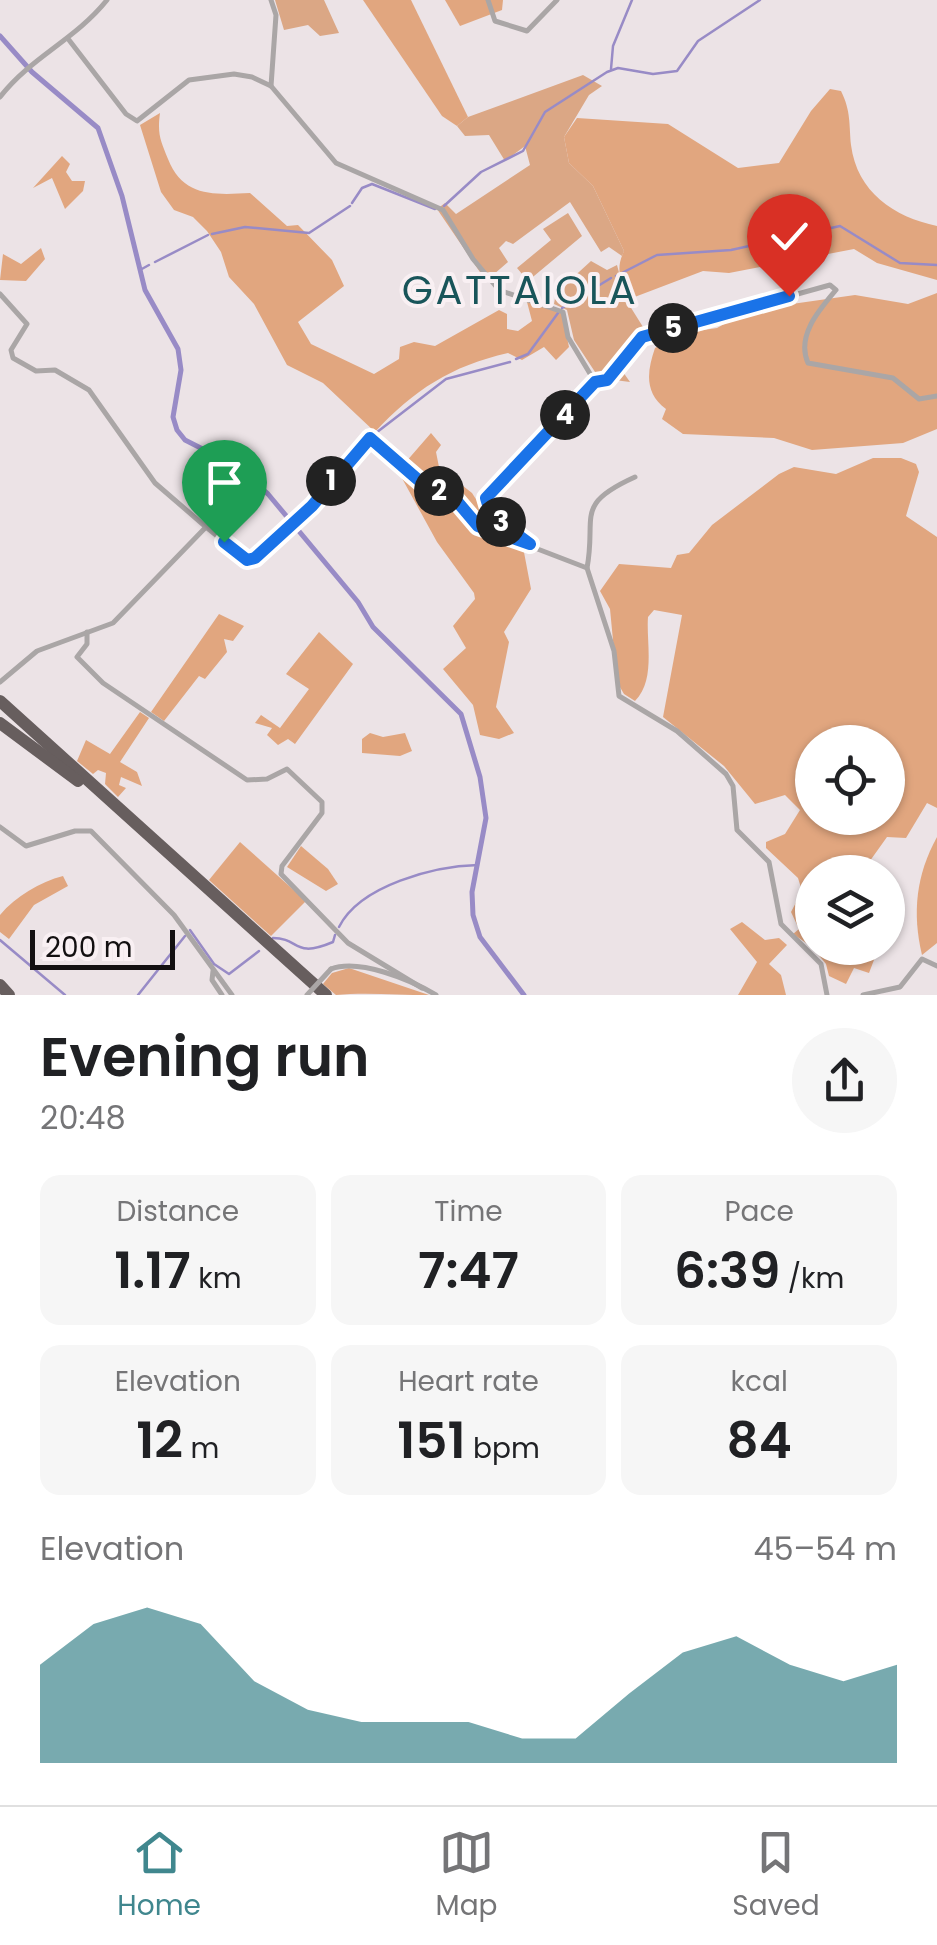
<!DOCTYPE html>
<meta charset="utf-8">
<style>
body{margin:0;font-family:Poppins,sans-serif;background:#f6f6f6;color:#202124;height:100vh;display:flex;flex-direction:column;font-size:38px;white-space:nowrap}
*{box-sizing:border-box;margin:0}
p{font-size:32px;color:#757577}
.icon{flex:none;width:55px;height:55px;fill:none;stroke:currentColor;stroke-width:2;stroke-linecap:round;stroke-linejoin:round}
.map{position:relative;height:995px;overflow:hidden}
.details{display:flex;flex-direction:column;background:#fff;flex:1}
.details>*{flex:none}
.tools{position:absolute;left:795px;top:725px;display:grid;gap:20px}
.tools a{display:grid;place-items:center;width:110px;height:110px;border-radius:50%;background:#fff;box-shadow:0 2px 8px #0004;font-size:50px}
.scale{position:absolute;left:30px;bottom:25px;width:145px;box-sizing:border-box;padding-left:10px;border:5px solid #131011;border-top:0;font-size:28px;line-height:35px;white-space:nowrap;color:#131011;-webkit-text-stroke:8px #f9f0f3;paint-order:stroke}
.pin{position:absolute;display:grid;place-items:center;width:85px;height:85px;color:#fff;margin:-102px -42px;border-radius:50% 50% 50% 0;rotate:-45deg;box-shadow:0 0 10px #0007}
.pin .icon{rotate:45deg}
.km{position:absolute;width:50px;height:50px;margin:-25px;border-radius:50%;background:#222;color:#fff;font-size:28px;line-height:50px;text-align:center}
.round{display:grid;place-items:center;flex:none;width:105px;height:105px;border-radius:52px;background:#f6f6f6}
.summary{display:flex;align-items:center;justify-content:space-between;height:170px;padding:0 40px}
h1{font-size:55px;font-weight:600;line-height:75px}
.figures{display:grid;grid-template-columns:repeat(3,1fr);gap:15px;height:170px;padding:10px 40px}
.figures div{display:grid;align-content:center;border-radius:20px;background:#f6f6f6;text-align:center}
.figures b{font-size:50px;font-weight:600}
.figures small{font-size:28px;font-weight:400}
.figures p{font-size:28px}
.chart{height:280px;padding:20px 40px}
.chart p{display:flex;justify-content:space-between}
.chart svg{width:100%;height:180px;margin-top:10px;fill:#40878e;opacity:.7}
.tab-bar{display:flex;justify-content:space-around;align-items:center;height:140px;border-top:2px solid #e0e0e0;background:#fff;font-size:28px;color:#757577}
.tab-bar a{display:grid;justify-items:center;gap:5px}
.tab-bar .current{color:#40878e}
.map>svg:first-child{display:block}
</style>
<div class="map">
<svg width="937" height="995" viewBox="0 0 937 995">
<rect width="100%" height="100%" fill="#ece3e6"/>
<g fill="#dba785">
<polygon points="275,0 324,0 339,33 320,36 308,25 284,30"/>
<polygon points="583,75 602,86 589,95 564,137 569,163 593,186 624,251 622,256 609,247 601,252 570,202 513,244 506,241 499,248 508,262 486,281 437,209 445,203 456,214 530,165 525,146 505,161 489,135 465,136 457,126 468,117"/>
<polygon points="568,213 582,236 528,281 517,268 551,240 543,229"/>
<polygon points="591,261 607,270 617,265 622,284 618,287 643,327 623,372 630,382 599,378 574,340 567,310 554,304 556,293"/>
</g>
<g fill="#e1a67f" fill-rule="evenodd">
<polygon points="363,0 411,0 468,117 457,126 442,116"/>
<polygon points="445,0 503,0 502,10 460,26"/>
<path d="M830 89 841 91C851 111 849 124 851 145 857 192 894 217 937 226V280L877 263 854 249 729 273 703 271 632 298C620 281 615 270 624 251L593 186 569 163 564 137 577 118 668 124 738 168 779 163 811 111Z"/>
<path d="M160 113C157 135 161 141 168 159 183 197 214 195 250 193L287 226 298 225 332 260 344 286 298 322 311 344 374 374 399 359 400 347 414 342 435 346 499 310 507 314V329L518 331 532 321 527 302 562 313 569 347 556 360 544 347 522 360 508 353C451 366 414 390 375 432L323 383 287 365 254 304 229 277 221 252 207 231 193 217 174 210 161 192 140 125Z"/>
<polygon points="62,156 70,164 66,172 72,181 85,181 83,191 65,209 52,178 33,188"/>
<polygon points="41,248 45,259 26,281 0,280 3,254 21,264"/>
<path d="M937 293V429L903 443 812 450 774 438 683 434 662 419 666 409C644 393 647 371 655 348L683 333 717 328 749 310 855 295 908 304Z"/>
<polygon points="431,433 441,445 436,452 439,467 472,493 497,532 523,547 531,589 504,632 509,642 496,707 514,733 499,739 480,735 473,705 443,669 466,648 453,626 475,599 474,593 437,542 398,471"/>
<path d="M873 458H901L916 464 919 472 906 516 937 537V808L927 803 906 838 887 837 862 872H812V947L793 934 799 929 791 912 802 891 798 878 766 848V842L785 834 800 810 785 795 755 804 724 766 663 717 682 615 654 610 648 617C646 642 656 680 635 701L624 694 617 682 610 609 600 591 619 564 671 568 677 555 689 553 712 525 779 474 794 467 836 474ZM812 742H888V818H812Z"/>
<polygon points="219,614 244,626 233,641 224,639 227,652 205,679 199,676 164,721 151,712"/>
<polygon points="319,632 353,664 295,744 288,739 278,745 267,735 272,728 255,723 261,715 280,728 309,689 286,674"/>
<polygon points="140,712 149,718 120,762 137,772 142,786 121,777 119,785 126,788 118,797 105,784 106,773 98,770 93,774 77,761 86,740 110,754"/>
<polygon points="370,733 383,737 405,733 412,751 400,756 362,753 362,739"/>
<path d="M937 837V943L922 955C912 913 916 875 937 837Z"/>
<polygon points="240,842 306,901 271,936 209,880"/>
<polygon points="301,846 328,869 338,884 326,891 287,867"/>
<path d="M63 876 68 886 34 905 9 939 0 932V915C16 896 40 882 63 876Z"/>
<polygon points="742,922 765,940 779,938 787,945 769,964 781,975 786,995 738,995 757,962 730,929"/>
<polygon points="813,948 864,948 877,952 869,973 854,968 846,984 829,976 826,964"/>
<path d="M349 968 429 995C398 995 363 992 336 995L323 984 332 973Z"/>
</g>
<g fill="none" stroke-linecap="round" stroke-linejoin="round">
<g stroke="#988bc6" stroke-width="2.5">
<polyline points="611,69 613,46 632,0"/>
<polyline points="352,203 362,188 372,184 435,209"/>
<polyline points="444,206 481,172 523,151 545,112 607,72 618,68 653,74 677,71 698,41 760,0"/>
<polyline points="212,234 245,227 309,233 350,206"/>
<polyline points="155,262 208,235"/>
<polyline points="140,270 149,265"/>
<polyline points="616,276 657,255 731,250 840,226 900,263 937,265"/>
<polyline points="562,308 611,278"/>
<polyline points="516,359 528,354 558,313"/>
<polyline points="372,436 446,379 510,362"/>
<polyline points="290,519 365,435"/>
<path d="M339 927C360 885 435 866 478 865"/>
<polyline points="190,930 214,964 229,974 259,951"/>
<path d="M273 938C300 938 293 959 333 942L335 935"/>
<polyline points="0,940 65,995"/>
<polyline points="138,995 185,936"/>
</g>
<polyline stroke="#988bc6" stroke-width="5" points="0,36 32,72 98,128 122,196 145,290 178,349 181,370 173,417 177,430 185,440 234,465 268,494 358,602 373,627 461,714 480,777 486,818 472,892 473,915 480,937 524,995"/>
<g stroke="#aaa6a6" stroke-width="5">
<polyline points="271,0 276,15 271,86"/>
<polyline points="488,0 495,21 527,31 557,0"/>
<polyline points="69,40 126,114 137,121 189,80 234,74 252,77 271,86 336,163 443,210 473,259 499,290 563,312 568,337 595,382 486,498 491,515 527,542"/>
<path d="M0 97C31 57 75 40 107 0"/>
<polyline points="0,294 27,324 11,350 13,358 36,371 55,370 89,390 155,483 206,527"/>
<path d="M595 382 607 380 642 337 830 285 836 290C819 310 796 336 808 363L893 378 919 399 937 396"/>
<path d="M587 568C597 516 573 505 635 477"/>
<polyline points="87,632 87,644 77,657 103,683 247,780 267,779 287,769 322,802 322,813 282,866 281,874 348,943 422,988"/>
<polyline points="0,682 37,651 113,623 206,527 247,560 255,558 312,506 351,456 372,439 423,484 455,499 478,526 587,568 614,651 619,696 677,731 726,774 733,786 737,830 769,862 781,924 821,964 827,995"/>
<polyline points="0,827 26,846 75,831 91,831 174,915 232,995"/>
<path d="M331 969C359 958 411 980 436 995"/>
<polyline points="213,971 212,980 222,995"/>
<polyline points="863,995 900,987 922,959 937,966"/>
</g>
<g stroke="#675e5e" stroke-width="12">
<polyline points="0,701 326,995"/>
<polyline points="0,723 78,781"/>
<polyline points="0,985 9,995"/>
</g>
<polyline stroke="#aaa6a6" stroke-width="5" points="307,995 331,969"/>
</g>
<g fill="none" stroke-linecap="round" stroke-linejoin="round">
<defs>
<polyline id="route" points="224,542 247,560 255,558 312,506 370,438 423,484 455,499 478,526 530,544 491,515 486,498 595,382 607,380 642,337 789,296"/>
</defs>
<use href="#route" stroke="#fff" stroke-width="20"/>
<use href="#route" stroke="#1a73e8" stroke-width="12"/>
</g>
<g text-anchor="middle" stroke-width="8" stroke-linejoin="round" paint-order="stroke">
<g font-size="40" letter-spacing="2.5" fill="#19555a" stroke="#f9f0f3">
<text x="520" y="304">GATTAIOLA</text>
</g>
</g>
</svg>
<div class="tools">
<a><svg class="icon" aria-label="locate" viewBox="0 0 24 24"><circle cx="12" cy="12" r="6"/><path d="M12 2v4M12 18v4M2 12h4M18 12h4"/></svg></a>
<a><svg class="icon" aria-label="layers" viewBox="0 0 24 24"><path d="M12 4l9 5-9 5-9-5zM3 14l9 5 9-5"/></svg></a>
</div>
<div class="scale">200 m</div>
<div class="pin" style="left:224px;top:542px;background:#1e9e55"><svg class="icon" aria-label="arrive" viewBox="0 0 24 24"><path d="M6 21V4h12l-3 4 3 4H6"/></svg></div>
<div class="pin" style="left:789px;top:296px;background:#d93025"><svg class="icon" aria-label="check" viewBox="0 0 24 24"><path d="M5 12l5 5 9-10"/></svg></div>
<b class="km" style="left:331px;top:481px">1</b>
<b class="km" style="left:439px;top:491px">2</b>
<b class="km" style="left:501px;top:522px">3</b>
<b class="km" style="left:565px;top:415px">4</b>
<b class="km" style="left:673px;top:328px">5</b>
</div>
<section class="details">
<div class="summary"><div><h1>Evening run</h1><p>20:48</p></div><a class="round"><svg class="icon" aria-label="share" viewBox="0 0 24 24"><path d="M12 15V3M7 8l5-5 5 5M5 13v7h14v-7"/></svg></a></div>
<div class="figures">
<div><p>Distance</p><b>1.17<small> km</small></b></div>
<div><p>Time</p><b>7:47</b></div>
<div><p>Pace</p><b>6:39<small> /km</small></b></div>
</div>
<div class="figures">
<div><p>Elevation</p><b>12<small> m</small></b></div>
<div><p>Heart rate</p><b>151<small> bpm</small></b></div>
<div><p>kcal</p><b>84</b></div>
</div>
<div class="chart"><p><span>Elevation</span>45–54 m</p>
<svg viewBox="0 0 160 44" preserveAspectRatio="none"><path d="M0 44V20L10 10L20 6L30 10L40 24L50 31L60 34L70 34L80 34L90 38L100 38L110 27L120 17L130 13L140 20L150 24L160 20V44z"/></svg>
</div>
</section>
<nav class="tab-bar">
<a class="current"><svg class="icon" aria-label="home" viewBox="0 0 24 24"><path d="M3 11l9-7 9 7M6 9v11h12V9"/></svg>Home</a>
<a><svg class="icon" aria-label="map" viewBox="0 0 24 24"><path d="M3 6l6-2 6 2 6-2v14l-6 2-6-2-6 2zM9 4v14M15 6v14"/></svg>Map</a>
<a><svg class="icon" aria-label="saved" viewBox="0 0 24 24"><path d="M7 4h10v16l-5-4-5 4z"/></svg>Saved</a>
</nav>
